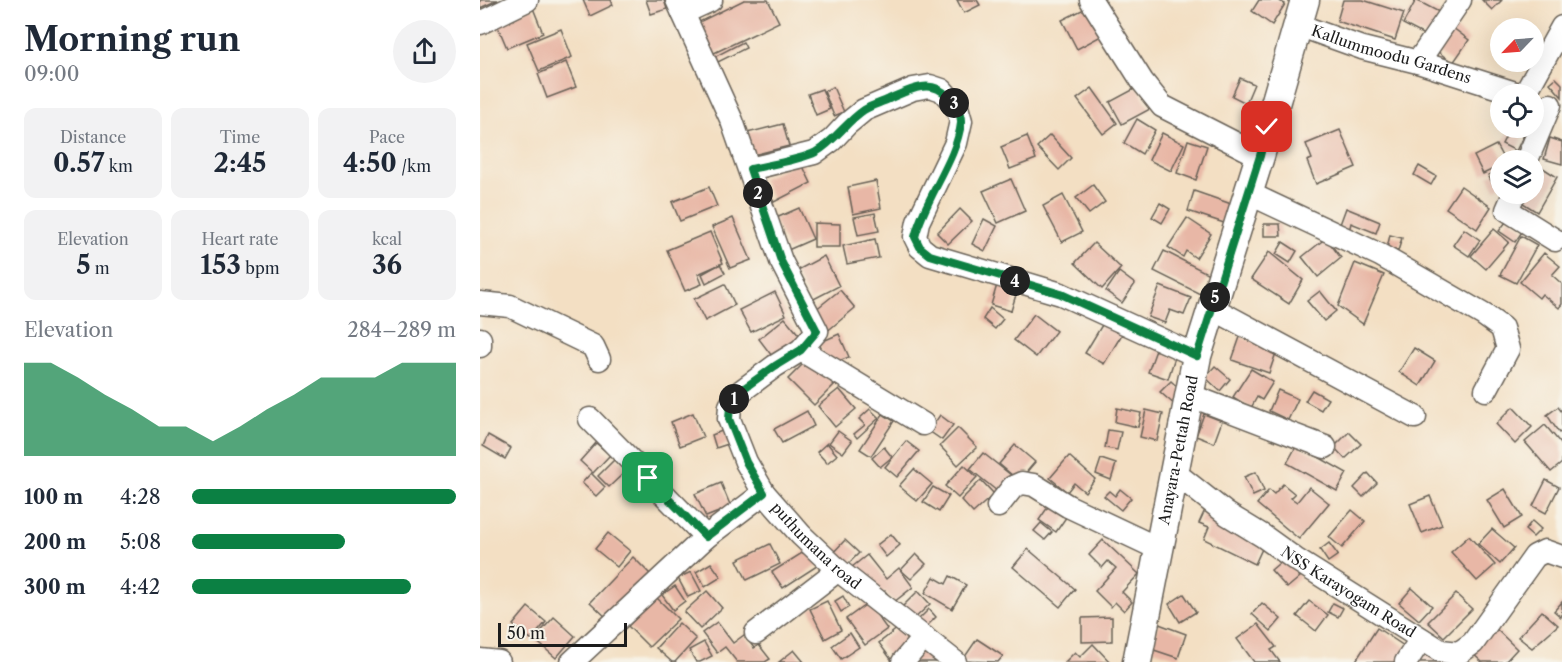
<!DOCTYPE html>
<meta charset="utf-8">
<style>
body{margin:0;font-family:"Libre Caslon Text",serif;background:#f2f2f3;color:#1f2937;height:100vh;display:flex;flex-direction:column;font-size:22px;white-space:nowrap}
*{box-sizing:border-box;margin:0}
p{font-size:20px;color:#747a83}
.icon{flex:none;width:33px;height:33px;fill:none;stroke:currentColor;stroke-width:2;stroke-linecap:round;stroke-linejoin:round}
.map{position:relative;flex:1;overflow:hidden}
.side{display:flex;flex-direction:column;background:#fff;width:480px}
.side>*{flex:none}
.needle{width:39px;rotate:245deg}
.tools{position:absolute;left:1010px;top:18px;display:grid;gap:12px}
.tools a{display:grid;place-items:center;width:54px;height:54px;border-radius:50%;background:#fff;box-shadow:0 6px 24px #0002;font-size:30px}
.scale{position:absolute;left:18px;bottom:15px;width:129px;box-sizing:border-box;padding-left:6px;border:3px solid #1c1c1c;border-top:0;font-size:16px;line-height:21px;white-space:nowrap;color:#1c1c1c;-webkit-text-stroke:4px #f7f3e8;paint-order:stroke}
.pin{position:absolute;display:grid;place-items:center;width:51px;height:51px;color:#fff;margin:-26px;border-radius:12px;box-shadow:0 3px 9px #0006}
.km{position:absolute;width:30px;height:30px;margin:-15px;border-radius:50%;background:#222;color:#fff;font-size:16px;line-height:30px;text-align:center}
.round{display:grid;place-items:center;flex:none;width:63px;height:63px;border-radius:32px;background:#f2f2f3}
.summary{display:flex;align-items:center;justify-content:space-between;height:102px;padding:0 24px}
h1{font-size:33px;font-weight:800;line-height:45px}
.metrics{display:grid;grid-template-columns:repeat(3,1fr);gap:9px;height:102px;padding:6px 24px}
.metrics div{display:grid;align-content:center;border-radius:12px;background:#f2f2f3;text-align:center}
.metrics b{font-size:26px;font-weight:800}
.metrics small{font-size:16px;font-weight:400}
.metrics p{font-size:16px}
.chart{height:168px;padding:12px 24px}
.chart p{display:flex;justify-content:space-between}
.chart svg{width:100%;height:108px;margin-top:6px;fill:#0b8043;opacity:.7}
ul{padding:0 24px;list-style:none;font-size:20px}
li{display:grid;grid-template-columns:96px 72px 1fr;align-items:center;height:45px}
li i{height:15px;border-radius:8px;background:#0b8043}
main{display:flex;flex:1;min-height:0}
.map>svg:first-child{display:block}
</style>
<main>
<section class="side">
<div class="summary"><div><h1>Morning run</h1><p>09:00</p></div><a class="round"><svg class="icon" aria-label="share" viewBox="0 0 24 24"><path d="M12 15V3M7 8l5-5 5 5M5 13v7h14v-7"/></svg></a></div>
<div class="metrics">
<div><p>Distance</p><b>0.57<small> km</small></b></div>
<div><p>Time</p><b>2:45</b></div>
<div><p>Pace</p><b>4:50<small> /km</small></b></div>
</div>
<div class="metrics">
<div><p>Elevation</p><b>5<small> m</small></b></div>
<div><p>Heart rate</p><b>153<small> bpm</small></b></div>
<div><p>kcal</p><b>36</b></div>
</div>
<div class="chart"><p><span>Elevation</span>284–289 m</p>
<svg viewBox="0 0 160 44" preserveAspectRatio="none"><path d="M0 44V6L10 6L20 12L30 19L40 25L50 32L60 32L70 38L80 32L90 25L100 19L110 12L120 12L130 12L140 6L150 6L160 6V44z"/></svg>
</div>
<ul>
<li><b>100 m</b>4:28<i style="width:100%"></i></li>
<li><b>200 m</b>5:08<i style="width:58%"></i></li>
<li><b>300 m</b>4:42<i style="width:83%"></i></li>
</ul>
</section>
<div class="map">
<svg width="1082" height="662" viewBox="0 0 1082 662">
<rect width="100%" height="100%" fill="#f7f3e8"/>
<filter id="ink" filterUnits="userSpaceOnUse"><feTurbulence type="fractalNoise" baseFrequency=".0167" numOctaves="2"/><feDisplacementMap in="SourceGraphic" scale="12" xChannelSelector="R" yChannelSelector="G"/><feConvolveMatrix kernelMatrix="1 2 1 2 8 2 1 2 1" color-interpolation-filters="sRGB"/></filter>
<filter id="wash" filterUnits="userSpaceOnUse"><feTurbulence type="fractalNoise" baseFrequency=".008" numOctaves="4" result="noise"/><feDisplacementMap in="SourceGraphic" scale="24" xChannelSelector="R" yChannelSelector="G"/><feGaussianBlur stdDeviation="1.35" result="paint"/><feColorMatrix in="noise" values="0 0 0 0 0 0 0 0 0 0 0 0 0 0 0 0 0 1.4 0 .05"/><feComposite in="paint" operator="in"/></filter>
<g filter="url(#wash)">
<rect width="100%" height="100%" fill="#f3dfc3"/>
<g id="blocks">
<g fill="#e8b7a6">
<polygon points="0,0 18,0 0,8"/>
<polygon points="103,0 131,0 133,5 110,16"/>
<polygon points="166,0 184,0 187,9 171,14"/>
<polygon points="264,0 288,0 299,22 232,54 217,23"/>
<polygon points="477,0 497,0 500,5 484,13"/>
<polygon points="779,0 798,0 805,4 792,25 772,11"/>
<polygon points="863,0 883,0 924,13 915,40 857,21"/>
<polygon points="936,0 961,13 948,37 923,24"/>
<polygon points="1002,0 1022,0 1012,10"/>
<polygon points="608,7 623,35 597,49 582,20"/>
<polygon points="53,8 63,33 27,48 16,22"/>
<polygon points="969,25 989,40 973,63 953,48"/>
<polygon points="81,29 92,57 59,71 47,43"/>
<polygon points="263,42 266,48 236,63 234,57"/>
<polygon points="86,62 96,87 67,98 58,74"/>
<polygon points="760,78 774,84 766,103 752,96"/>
<polygon points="1076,78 1082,84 1082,97 1070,83"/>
<polygon points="353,87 364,112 354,116 344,91"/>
<polygon points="658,87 670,109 642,124 630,102"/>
<polygon points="612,88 637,123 623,134 597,99"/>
<polygon points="342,89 350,109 336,115 328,94"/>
<polygon points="657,119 675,130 662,154 644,143"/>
<polygon points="303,124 309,146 273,155 267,133"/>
<polygon points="1030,128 1047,128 1036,151 1022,144"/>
<polygon points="860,130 876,167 836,184 827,161 832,159 826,144"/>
<polygon points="682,133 704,144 691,171 669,160"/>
<polygon points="570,135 591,158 579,170 557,147"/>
<polygon points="547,136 556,159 530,169 521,147"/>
<polygon points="1070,138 1082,142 1082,164 1064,159"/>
<polygon points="708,140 727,146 716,180 697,173"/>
<polygon points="1016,145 1024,160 1020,160 1020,166 1003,174 994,156"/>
<polygon points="320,160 331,183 294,202 282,179"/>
<polygon points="939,166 956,176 951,185 934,175"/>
<polygon points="1063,168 1077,177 1057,212 1043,203 1048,194 1053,194 1053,185"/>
<polygon points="1020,170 1020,185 1015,188 1008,175"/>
<polygon points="531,179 545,211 518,223 503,191"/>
<polygon points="396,181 401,208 373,214 368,187"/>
<polygon points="613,185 625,202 609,214 596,198"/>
<polygon points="981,186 1011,207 997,229 966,208"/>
<polygon points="229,187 237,206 200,221 192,202"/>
<polygon points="714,191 757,206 750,225 708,211"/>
<polygon points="583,195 602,232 582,242 563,206"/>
<polygon points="680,203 690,209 682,223 672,217"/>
<polygon points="319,208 333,239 308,250 294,219"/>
<polygon points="866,208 900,222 896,233 871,223 869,231 859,227"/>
<polygon points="480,209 492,221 468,244 457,233"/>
<polygon points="395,213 399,231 378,235 374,217"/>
<polygon points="253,218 271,260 250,268 232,227"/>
<polygon points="707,218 731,234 716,258 706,251 703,257 688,247"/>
<polygon points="1029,218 1044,229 1035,242 1019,231"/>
<polygon points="504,219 517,226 505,251 492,244"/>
<polygon points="334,223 360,224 360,247 334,247"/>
<polygon points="784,224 800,224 801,236 784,236"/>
<polygon points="984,229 1000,240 989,256 973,245"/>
<polygon points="1014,229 1029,242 1006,269 991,256"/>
<polygon points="230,232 243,263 218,274 222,284 205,291 187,250"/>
<polygon points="910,235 922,238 918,251 907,248"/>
<polygon points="1041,236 1057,245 1036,283 1020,275"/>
<polygon points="846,238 861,258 838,277 822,257"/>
<polygon points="395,239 399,258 367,264 363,246"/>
<polygon points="803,242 817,251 810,263 796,254"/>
<polygon points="614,243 641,268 622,289 595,263"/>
<polygon points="684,251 729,274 720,294 674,271"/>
<polygon points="789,252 823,280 809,304 771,279"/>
<polygon points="1064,253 1080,266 1072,275 1082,284 1082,304 1079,308 1062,294 1059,298 1040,282"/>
<polygon points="344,256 359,286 330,301 314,272"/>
<polygon points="875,263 904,275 883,324 858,306"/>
<polygon points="240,264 245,273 226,283 222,274"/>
<polygon points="639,272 655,284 642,303 626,291"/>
<polygon points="519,278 539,285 531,311 511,305"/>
<polygon points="245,284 255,305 225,321 214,299"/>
<polygon points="680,286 711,298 704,315 690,310 685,323 668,317"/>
<polygon points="360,290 375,308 345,333 330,314"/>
<polygon points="840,291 856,311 844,321 827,301"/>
<polygon points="295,292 306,315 271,332 259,310"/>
<polygon points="510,308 523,319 515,329 503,319"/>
<polygon points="554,314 576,331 556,357 534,340"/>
<polygon points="305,318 325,342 298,364 279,339"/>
<polygon points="625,320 644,331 624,364 605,353"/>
<polygon points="359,334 369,357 348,365 339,343"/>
<polygon points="760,337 797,350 789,373 752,360"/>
<polygon points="934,348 955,361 940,386 919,372"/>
<polygon points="676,350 695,357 688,379 668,372"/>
<polygon points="328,359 354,385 334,405 308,379"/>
<polygon points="735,366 750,379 740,391 725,377"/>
<polygon points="771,369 793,382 782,400 777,397 771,408 753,397"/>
<polygon points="691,381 706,395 696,406 680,392"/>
<polygon points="359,389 376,409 355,427 338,406"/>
<polygon points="798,390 818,399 808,420 789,411"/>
<polygon points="832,390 848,399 841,410 825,401"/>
<polygon points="1033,407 1052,427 1035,444 1016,424"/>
<polygon points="1078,407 1082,412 1082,431 1079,433 1067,415"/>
<polygon points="637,408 661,413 658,427 635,422"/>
<polygon points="390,409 399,418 377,438 374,434 385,425 379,419"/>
<polygon points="666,410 683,414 677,441 660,437"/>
<polygon points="327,411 334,426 302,443 294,429"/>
<polygon points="213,413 223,437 200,446 191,422"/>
<polygon points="403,414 414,421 391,456 380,449"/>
<polygon points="724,414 742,421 734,443 716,436"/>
<polygon points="460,415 473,425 462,440 449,431"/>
<polygon points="1065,425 1082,445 1082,463 1071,472 1045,442"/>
<polygon points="249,428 254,442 236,448 232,435"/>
<polygon points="478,428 497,447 478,465 460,446"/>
<polygon points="628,430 641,432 637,450 625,448"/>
<polygon points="358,431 372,441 363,453 349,443"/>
<polygon points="869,432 881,444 865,459 854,447"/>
<polygon points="8,435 31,448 25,459 3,446"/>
<polygon points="426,441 439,451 417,477 405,467"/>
<polygon points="116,443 130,455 113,473 100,461"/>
<polygon points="347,443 357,455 347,463 337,452"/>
<polygon points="535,445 555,462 539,481 519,464"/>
<polygon points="817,445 867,473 857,491 807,463"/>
<polygon points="404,447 412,457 400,467 392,458"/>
<polygon points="503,453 536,479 523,496 490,469"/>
<polygon points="589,456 615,479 605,492 594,483 587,492 570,478"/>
<polygon points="136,458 148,469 129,487 118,476"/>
<polygon points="621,459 636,464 631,480 616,474"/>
<polygon points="484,465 497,477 478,498 465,486"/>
<polygon points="434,469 452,484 437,501 419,486"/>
<polygon points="776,472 784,491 773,496 764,477"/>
<polygon points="111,473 125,487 116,496 102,483"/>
<polygon points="888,473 897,483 883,497 874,488"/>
<polygon points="501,480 514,494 493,513 481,500"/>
<polygon points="1066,480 1079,487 1066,513 1053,506"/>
<polygon points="241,483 251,507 226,517 215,494"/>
<polygon points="803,484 815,494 811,498 817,502 829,487 849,503 819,539 777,504 789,490 794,494"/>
<polygon points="453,487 469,496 459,512 443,502"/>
<polygon points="640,489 651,498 641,510 624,496 629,491 635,496"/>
<polygon points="1025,489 1042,517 1024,528 1007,500"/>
<polygon points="950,496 962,525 942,533 930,504"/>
<polygon points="572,501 589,513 576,532 559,520"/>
<polygon points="725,510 786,540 775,564 724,539 729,527 719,523"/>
<polygon points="872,510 885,521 862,548 849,537"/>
<polygon points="1052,521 1061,529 1053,537 1045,530"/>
<polygon points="561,523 572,532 565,540 554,531"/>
<polygon points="1012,529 1034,548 1020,564 998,544"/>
<polygon points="128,533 150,551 137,567 115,549"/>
<polygon points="411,534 420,545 406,557 397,545"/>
<polygon points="989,536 1015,565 997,581 971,552"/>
<polygon points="365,540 379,553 366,566 352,554"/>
<polygon points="623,540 659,574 642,592 652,602 644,611 635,602 631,607 615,591 636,568 628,561 622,568 609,555"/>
<polygon points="849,543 858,555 848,562 840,550"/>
<polygon points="290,544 300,564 267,580 257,560"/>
<polygon points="330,548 340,564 303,588 292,572"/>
<polygon points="548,549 595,589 580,607 533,567"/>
<polygon points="436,554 446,564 431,579 421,570"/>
<polygon points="387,555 406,579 419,568 433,587 414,602 405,591 396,598 372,567"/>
<polygon points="153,557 172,576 128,619 110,602"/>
<polygon points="804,559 820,577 807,588 791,570"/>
<polygon points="231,563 241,577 225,587 216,572"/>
<polygon points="211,572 221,591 208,597 198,578"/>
<polygon points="470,576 486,585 472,609 445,593 454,577 466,584"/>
<polygon points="195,586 205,601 193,610 182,595"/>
<polygon points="932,588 952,606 939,620 919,603"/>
<polygon points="227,591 242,608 220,629 204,612"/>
<polygon points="438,591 450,604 432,621 420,609"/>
<polygon points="704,594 716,612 700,622 689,604"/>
<polygon points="976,594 992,609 964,637 948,622"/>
<polygon points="363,596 369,607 361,612 355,601"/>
<polygon points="177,598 198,619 169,647 148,626"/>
<polygon points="347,601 361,630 345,639 330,609"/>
<polygon points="829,601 848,615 836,631 817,616"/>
<polygon points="1082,602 1082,615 1081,617 1074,611"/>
<polygon points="388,603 407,629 385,645 366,619"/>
<polygon points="782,603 801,619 791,631 772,614"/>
<polygon points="853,603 863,608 858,617 848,612"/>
<polygon points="48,607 66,622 51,640 33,625"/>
<polygon points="449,609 456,617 442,631 434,624"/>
<polygon points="1062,611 1078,625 1052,648 1038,637"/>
<polygon points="74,617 95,636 76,658 54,639"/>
<polygon points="632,617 632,641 602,642 602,618"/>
<polygon points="237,622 253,643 264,635 274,648 279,645 290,659 285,662 257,662 245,647 237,653 222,633"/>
<polygon points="199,623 216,639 195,662 192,662 176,648"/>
<polygon points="679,624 706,634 698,658 671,649"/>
<polygon points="778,624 796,647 791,650 800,662 774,662 757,639"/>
<polygon points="1014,627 1037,649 1025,662 1002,662 991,652"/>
<polygon points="418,628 434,650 413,662 399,643"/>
<polygon points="897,628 927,648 918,662 875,662"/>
<polygon points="370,633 379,647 361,659 352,646"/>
<polygon points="497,639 523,656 518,662 482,661"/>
<polygon points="224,642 232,656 220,662 216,662 209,650"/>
<polygon points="613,644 630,662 585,662 595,652 600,657"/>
<polygon points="445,647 459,662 430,662"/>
<polygon points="946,649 964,662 941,662 938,660"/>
<polygon points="314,650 324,662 299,662"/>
</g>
</g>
</g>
<g filter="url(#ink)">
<use href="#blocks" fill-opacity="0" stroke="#676056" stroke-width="1.5"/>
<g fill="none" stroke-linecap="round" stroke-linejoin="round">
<defs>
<g id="minor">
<path id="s1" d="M197 0 252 121 301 261 337 331 321 350 295 366 256 395 250 406 249 419 266 462 284 493 321 535 358 570 475 662"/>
<polyline points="611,0 662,81 682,106 780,156"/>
<polyline points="203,13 231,0"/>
<polyline points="0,23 47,0"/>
<path id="s2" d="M818 25 882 48 938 62 1038 94"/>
<polyline points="938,62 980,0"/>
<polyline points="1045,94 1082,27"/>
<polyline points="1047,160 1070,105"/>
<polyline points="270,169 334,153 352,140 367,124 384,110 433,89 450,86 462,90 477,107 481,121 476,143 438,222 435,237 440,247 450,255 581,294 717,356"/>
<polyline points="768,193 900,255 1004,315 1022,328 1028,349 1006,390"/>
<polyline points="1034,194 1027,210 1075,240"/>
<polyline points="0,303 30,306 113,346 119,359"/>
<polyline points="732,308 935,417"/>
<polyline points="0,339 0,346"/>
<polyline points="321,350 443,424"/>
<polyline points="709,395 845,447"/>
<polyline points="110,419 226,537"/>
<path id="s3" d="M694 472 747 514 783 536 815 559 961 651 979 653 993 643 1055 556 1065 551 1082 557"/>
<polyline points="518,506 533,487 542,483 554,485 588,506 679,549"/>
<polyline points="276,633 358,570"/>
<polyline points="0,660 19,662"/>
<polyline points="92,662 226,537 284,493"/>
<polyline points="423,662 444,637"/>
<polyline points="926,662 941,639"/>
</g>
<g id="major">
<path id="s4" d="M657 662 717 356 780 156 825 0"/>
</g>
</defs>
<use href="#minor" stroke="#676056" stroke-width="25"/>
<use href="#major" stroke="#676056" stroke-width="31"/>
<use href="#minor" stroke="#fff" stroke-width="22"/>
<use href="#major" stroke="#fff" stroke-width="28"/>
</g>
</g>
<g fill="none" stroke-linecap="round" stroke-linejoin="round" filter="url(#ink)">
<defs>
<path id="route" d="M168 478 226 537 284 493 266 462 249 419 250 406 256 394 295 366 321 350 337 331 301 261 270 169C288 165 321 160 336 152 355 141 366 122 384 110 391 105 401 103 409 99 427 91 451 77 467 96 474 103 482 112 481 123 477 159 444 200 435 237L440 247 450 255 581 294 717 356 780 156 787 127"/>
</defs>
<use href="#route" stroke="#fff" stroke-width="12"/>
<use href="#route" stroke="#0b8043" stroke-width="8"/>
</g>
<g text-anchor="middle" stroke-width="5" stroke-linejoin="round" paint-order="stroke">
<g font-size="15" fill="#1c1c1c" stroke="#f7f3e8">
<text dy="5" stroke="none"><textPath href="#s2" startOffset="98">Kallummoodu Gardens</textPath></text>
<text dy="5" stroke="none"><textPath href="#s4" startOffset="216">Anayara-Pettah Road</textPath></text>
<text dy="5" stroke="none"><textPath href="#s1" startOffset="646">puthumana road</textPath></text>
<text dy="5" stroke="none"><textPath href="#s3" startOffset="212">NSS Karayogam Road</textPath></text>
</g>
</g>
</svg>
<div class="tools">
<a><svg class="needle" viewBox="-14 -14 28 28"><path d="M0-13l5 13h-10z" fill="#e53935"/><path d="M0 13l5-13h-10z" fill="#747a83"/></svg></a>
<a><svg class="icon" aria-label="locate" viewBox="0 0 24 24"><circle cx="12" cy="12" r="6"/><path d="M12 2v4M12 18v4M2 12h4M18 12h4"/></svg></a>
<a><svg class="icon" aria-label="layers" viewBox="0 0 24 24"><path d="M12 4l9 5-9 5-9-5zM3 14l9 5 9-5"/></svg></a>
</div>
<div class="scale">50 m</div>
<div class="pin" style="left:168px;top:478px;background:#1e9e55"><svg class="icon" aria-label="arrive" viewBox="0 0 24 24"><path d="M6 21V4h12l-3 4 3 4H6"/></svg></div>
<div class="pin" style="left:787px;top:127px;background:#d93025"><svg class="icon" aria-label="check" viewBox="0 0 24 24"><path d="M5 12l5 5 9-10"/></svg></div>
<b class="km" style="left:254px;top:399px">1</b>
<b class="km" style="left:278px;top:193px">2</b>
<b class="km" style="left:474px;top:103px">3</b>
<b class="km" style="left:535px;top:281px">4</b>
<b class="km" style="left:735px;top:297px">5</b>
</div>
</main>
